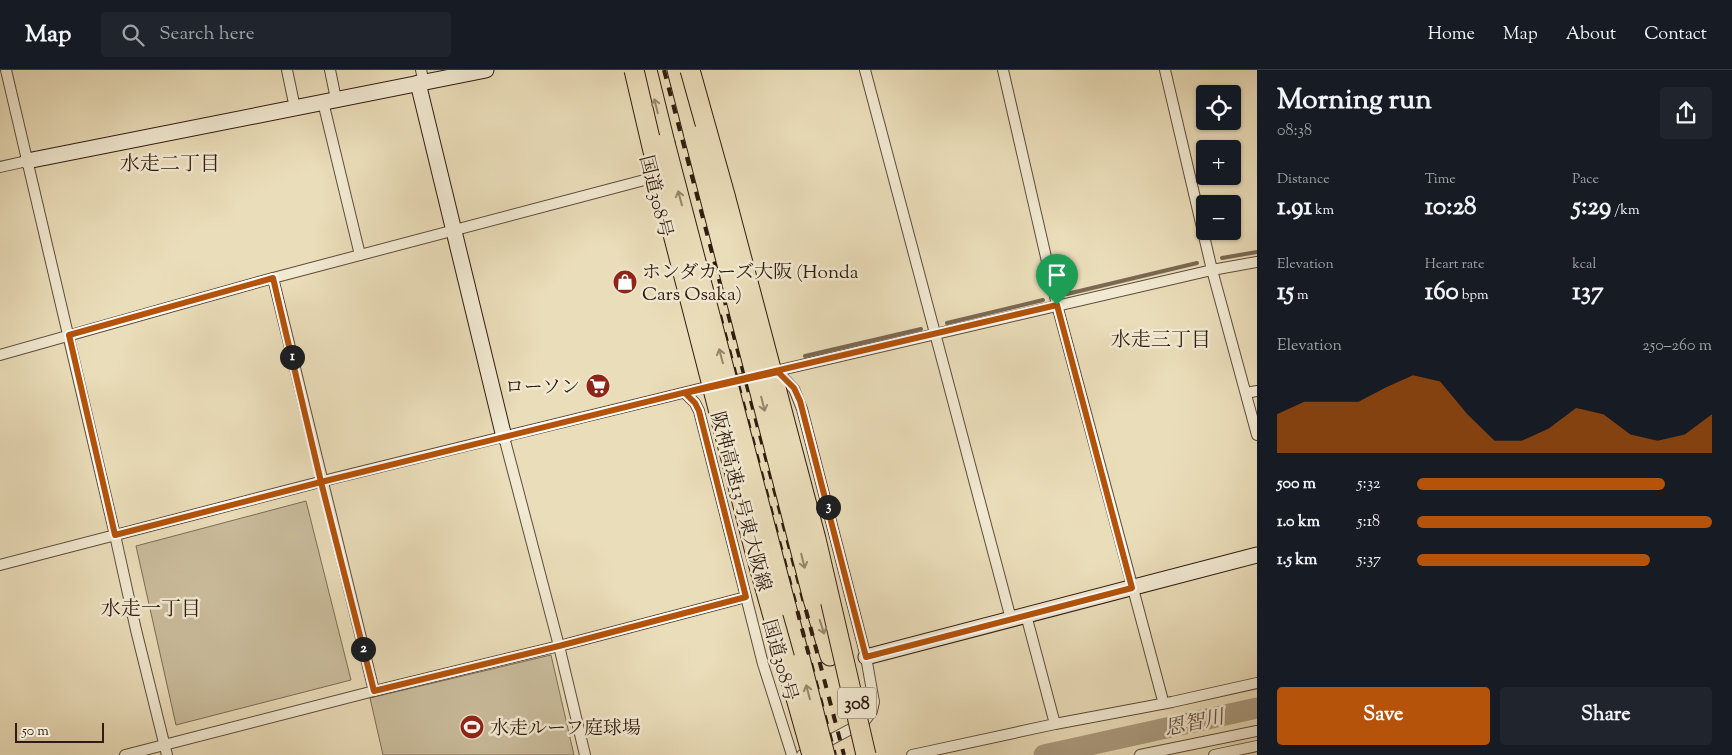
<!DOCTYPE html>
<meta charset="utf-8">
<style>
body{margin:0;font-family:"Sorts Mill Goudy","Noto Serif JP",serif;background:#20242c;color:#f1f3f6;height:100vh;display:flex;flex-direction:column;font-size:19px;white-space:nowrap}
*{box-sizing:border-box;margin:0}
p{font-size:16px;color:#9ea1a6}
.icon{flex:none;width:28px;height:28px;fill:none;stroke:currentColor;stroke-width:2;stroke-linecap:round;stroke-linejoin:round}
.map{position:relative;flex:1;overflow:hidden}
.side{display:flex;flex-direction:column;background:#171b24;width:475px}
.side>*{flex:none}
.controls{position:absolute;left:1196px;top:15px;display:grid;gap:10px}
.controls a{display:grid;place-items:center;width:45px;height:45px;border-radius:5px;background:#171b24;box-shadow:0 1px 4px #0004;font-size:25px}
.scale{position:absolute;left:15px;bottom:12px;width:89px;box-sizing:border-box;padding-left:5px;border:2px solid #301b0f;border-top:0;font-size:14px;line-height:18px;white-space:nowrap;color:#301b0f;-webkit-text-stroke:4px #f1e9d2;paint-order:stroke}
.pin{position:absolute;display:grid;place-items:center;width:42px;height:42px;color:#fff;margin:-51px -21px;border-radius:50% 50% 50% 0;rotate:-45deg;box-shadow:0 0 5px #0007}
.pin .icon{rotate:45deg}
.km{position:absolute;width:25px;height:25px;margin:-12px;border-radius:50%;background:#222;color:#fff;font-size:14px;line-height:25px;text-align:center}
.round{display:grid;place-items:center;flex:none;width:52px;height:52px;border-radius:5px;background:#20242c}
.summary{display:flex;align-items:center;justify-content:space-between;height:85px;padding:0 20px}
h1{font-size:28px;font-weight:700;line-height:38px}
.metrics{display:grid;grid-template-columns:repeat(3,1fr);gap:8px;height:85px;padding:5px 20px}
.metrics div{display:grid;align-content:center}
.metrics b{font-size:25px;font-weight:700}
.metrics small{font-size:14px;font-weight:400}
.metrics p{font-size:14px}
.chart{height:140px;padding:10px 20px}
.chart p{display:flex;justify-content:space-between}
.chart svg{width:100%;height:90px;margin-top:5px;fill:#b45309;opacity:.7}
.action{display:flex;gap:10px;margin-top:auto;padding:10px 20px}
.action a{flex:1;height:58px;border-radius:5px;background:#b45309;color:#fff;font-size:20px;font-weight:700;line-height:58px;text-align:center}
.action a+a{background:#20242c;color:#f1f3f6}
ul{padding:0 20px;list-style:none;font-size:16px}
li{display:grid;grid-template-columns:80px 60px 1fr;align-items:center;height:38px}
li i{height:12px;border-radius:6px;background:#b45309}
header{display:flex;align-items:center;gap:30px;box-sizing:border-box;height:70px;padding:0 25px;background:#171b24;border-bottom:1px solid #363941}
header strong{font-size:24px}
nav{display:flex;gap:28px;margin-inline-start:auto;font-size:18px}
.search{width:350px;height:45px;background:#20242c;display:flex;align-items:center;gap:12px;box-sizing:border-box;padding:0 18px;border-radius:5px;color:#9ea1a6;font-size:19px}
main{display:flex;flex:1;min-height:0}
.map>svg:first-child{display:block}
</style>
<header>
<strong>Map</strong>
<div class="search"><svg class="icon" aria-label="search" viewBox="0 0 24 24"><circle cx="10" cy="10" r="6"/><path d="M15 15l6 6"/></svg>Search here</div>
<nav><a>Home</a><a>Map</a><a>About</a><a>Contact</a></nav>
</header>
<main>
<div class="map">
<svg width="1257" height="685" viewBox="0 0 1257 685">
<rect width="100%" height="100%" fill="#eaddb9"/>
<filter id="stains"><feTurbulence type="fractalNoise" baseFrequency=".004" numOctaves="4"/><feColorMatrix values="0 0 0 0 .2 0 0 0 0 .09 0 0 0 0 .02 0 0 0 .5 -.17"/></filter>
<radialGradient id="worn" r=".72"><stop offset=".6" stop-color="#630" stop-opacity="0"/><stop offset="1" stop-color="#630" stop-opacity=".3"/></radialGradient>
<g fill="#cabc9c" stroke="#7d6c56">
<polygon points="306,431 351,610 176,655 136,476"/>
<polygon points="551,585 574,685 383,685 370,628"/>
</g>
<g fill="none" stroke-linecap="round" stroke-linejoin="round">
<g stroke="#7a6852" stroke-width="4">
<polyline points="1222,188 1257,182"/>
<polyline points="1067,224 1197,193"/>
<polyline points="947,253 1043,230"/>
<polyline points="805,286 921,259"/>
</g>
<polyline stroke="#ab9b7f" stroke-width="21" points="1044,685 1257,638"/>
<defs>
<g id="street">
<polyline points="6,0 115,465 136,560 167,685"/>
<polyline points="287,0 295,38"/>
<polyline points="330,0 336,29"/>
<polyline points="421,0 424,13"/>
<polyline points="865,0 1011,549"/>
<polyline points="1003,0 1057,235 1162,627"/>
<polyline points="1165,0 1212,200 1257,365"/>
<polyline points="323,32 360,185"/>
<polyline points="0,97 27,91"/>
<polyline points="0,285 273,208"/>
<polyline points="778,302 794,319 802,339 866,587 874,632 872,641 864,652 802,685"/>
<polyline points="685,323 695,333 699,341 763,594 792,685"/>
<polyline points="1246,323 1257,321"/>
<polyline points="504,367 559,576 746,527"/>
<polyline points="0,495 335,408 494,369 707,317 1212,200 1257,192"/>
<polyline points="1026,545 1055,654"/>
<polyline points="374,621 273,208 652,108"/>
<polyline points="125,685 374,621 559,576 585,685"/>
<polyline points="912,685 1055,654 1172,632 1257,613"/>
<polyline points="1140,685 1257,661"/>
<polyline points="1214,685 1257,676"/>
</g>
<g id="secondary">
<polyline points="418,13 504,367"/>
<polyline points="27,91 486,0"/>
<polyline points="866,587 1257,485"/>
</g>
<g id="highway">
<polyline points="647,0 665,73"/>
<polyline points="677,0 694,66"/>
<polyline points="813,529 830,586"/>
<polyline points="786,536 801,592"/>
</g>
</defs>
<use href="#street" stroke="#5e4c3a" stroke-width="12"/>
<use href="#secondary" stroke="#301b0f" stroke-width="17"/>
<use href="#highway" stroke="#301b0f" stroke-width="21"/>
<use href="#street" stroke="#f1e9d2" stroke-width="10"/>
<use href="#secondary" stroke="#f1e9d2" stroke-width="15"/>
<use href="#highway" stroke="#eaddb9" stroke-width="19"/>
<g stroke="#301b0f" stroke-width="4" stroke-dasharray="9 9" stroke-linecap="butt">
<polyline points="664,0 844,685"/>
<polyline points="720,245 835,685"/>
</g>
<defs>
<g id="highway-bridge">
<polyline points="634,0 667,141 756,486 812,685"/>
<polyline points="690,0 725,125 816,469 866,685"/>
<polyline points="694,66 813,529"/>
<polyline points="665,73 786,536"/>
<polyline points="801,592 825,685"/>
</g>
</defs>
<use href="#highway-bridge" stroke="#301b0f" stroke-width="21" stroke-linecap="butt"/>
<use href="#highway-bridge" stroke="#eaddb9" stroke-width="19"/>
</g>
<defs><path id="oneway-shaft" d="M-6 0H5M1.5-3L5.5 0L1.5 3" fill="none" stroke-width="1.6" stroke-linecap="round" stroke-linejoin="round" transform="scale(1.25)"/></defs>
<g stroke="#96866c">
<use href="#oneway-shaft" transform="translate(656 36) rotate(-104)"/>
<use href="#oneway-shaft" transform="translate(680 128) rotate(-105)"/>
<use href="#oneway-shaft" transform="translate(721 286) rotate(-105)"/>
<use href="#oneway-shaft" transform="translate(763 334) rotate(76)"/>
<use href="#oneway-shaft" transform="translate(803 491) rotate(76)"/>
<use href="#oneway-shaft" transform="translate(822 557) rotate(72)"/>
<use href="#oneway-shaft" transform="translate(808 622) rotate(-105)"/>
</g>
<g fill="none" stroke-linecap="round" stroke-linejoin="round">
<defs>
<polyline id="route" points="1057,235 707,317 321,412 273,208 69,265 115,465 321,412 374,621 559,576 746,527 699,341 695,333 685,323 778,302 794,318 800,331 866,587 1132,518 1057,235"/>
</defs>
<use href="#route" stroke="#fff" stroke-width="10"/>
<use href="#route" stroke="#b45309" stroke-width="6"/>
</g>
<defs>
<symbol id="shop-disc" viewBox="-11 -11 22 22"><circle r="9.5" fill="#8f2418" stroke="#f1e9d2"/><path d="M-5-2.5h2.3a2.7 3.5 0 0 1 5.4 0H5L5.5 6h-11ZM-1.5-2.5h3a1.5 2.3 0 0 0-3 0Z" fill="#fff"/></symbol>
<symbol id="supermarket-disc" viewBox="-11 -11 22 22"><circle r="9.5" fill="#8f2418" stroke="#f1e9d2"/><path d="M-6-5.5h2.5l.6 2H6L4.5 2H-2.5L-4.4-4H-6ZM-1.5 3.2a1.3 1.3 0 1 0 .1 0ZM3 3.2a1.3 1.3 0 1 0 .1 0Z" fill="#fff"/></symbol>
<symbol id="stadium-disc" viewBox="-11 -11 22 22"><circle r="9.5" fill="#8f2418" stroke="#f1e9d2"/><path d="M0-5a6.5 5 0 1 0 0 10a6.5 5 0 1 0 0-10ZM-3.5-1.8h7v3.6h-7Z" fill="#fff"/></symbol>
</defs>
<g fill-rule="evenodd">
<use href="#shop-disc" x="611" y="198" width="28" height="28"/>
<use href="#supermarket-disc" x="584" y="302" width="28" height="28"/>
<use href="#stadium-disc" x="458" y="643" width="28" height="28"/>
</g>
<g text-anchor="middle" stroke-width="5" stroke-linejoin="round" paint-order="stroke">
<rect fill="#f1e9d2" stroke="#6a594a" stroke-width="1" x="838" y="617.5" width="38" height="31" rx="4"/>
<g font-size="18" font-weight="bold" fill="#301b0f">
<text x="857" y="639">308</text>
</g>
<g font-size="19" fill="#301b0f" stroke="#f1e9d2">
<text transform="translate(657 126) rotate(76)" y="7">国道308号</text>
<text transform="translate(742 431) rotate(75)" y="7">阪神高速13号東大阪線</text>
<text transform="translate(781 590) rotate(74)" y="7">国道308号</text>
</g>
<g font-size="19" fill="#301b0f" stroke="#f1e9d2" text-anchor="start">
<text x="642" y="208">ホンダカーズ大阪 (Honda<tspan x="642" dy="22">Cars Osaka)</tspan></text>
<text x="580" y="323" text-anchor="end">ローソン</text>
<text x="490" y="664">水走ルーフ庭球場</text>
</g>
<g font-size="20" fill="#301b0f" stroke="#f1e9d2">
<text x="170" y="100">水走二丁目</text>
<text x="1161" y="276">水走三丁目</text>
<text x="151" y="545">水走一丁目</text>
</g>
<g font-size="20" font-style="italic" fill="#614e3c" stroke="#f1e9d2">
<text transform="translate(1194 652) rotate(-12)" y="7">恩智川</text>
</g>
</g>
<rect width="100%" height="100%" filter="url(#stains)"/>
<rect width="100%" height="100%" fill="url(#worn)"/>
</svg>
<div class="controls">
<a><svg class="icon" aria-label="locate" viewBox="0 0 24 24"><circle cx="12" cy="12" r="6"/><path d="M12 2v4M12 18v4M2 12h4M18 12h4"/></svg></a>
<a>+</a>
<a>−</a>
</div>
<div class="scale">50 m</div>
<div class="pin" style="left:1057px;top:235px;background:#1e9e55"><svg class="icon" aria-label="arrive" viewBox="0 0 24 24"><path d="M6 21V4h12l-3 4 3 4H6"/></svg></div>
<b class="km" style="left:292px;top:287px">1</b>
<b class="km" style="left:363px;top:579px">2</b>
<b class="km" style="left:828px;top:437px">3</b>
</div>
<section class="side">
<div class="summary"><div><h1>Morning run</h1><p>08:38</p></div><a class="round"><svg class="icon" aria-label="share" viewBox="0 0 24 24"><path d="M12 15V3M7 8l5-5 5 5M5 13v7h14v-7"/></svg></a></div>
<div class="metrics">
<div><p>Distance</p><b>1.91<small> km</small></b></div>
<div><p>Time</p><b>10:28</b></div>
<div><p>Pace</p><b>5:29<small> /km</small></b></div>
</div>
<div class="metrics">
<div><p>Elevation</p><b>15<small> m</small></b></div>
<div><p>Heart rate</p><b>160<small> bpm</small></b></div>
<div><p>kcal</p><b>137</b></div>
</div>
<div class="chart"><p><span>Elevation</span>250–260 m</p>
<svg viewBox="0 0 160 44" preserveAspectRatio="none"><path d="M0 44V25L10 19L20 19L30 19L40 12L50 6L60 9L70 25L80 38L90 38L100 32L110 22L120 25L130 35L140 38L150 35L160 25V44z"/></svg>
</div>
<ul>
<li><b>500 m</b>5:32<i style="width:84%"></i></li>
<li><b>1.0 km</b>5:18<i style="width:100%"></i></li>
<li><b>1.5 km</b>5:37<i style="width:79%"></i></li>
</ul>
<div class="action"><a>Save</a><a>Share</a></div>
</section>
</main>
